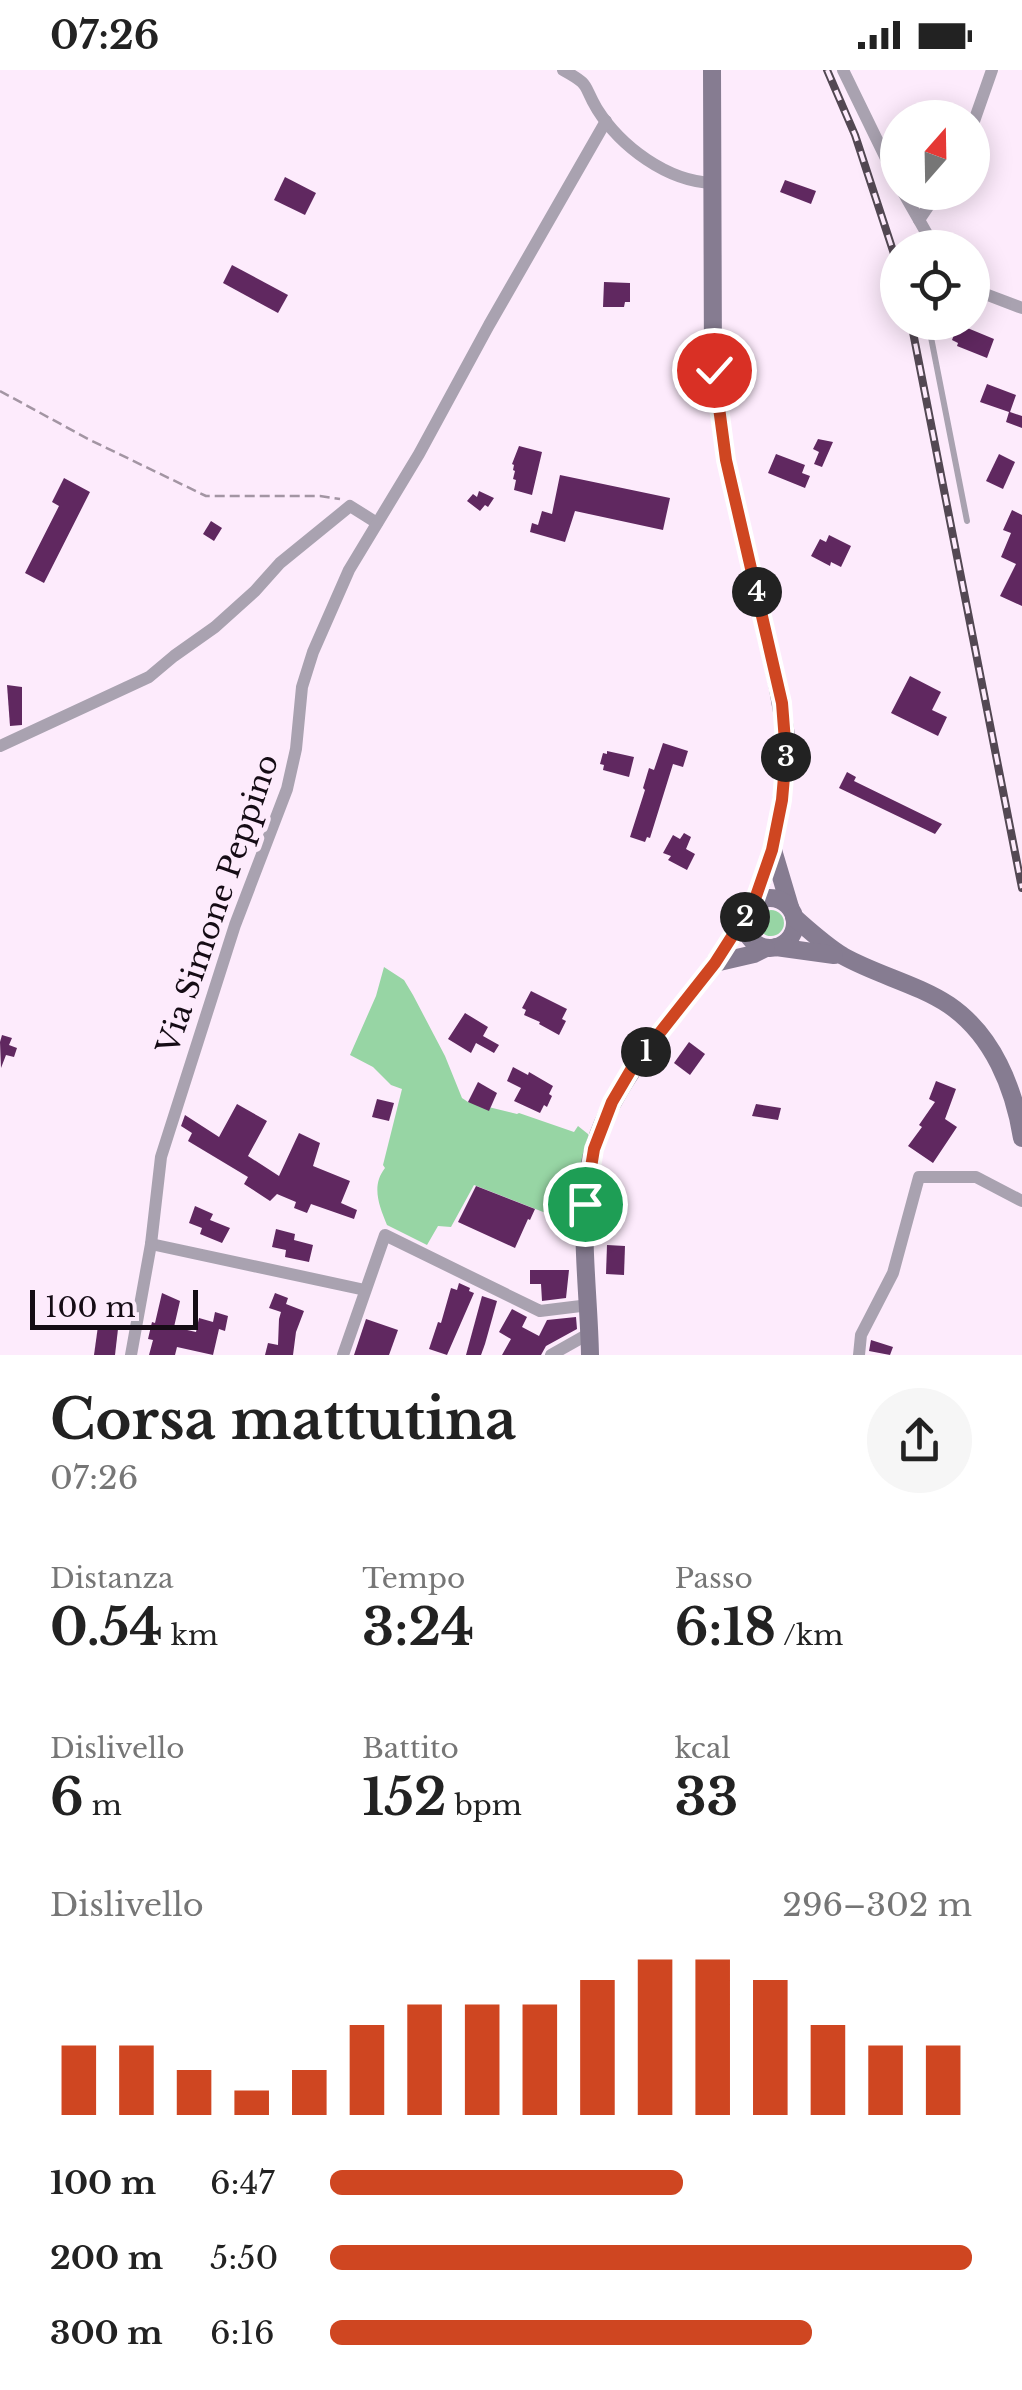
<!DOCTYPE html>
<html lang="it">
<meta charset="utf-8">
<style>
body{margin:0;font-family:"Libre Baskerville",serif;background:#f6f6f6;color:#222;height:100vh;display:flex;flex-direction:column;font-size:38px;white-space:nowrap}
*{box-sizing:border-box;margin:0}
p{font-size:32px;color:#767676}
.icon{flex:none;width:55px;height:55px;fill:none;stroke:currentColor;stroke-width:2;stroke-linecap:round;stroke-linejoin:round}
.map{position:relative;height:1285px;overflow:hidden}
.drawer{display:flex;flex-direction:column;background:#fff;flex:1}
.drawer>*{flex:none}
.needle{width:65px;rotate:20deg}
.buttons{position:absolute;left:880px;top:30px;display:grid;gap:20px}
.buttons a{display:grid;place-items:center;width:110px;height:110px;border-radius:50%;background:#fff;box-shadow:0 5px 25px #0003;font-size:50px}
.scale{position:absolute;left:30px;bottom:25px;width:168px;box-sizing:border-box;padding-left:10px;border:5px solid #150c15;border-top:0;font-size:28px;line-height:35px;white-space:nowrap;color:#150c15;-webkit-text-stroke:8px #fdebfc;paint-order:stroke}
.pin{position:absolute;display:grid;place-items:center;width:85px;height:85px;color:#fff;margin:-42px;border:5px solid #fff;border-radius:50%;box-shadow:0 2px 10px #0007}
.km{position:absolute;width:50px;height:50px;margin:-25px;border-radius:50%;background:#222;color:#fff;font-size:28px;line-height:50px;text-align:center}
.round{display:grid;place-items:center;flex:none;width:105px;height:105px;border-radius:52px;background:#f6f6f6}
.headline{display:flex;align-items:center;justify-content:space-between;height:170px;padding:0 50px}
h1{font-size:55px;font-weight:800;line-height:75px}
.figures{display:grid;grid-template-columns:repeat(3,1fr);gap:15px;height:170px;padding:10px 50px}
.figures div{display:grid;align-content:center}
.figures b{font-size:50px;font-weight:800}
.figures small{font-size:28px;font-weight:400}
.figures p{font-size:28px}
.chart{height:280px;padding:20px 50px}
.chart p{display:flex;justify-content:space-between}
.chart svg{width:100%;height:180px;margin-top:10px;stroke:#cf4621;stroke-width:6}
ul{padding:0 50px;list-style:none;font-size:32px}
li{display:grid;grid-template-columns:160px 120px 1fr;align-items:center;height:75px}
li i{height:25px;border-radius:12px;background:#cf4621}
.status{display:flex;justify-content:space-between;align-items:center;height:70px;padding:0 50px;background:#fff;direction:ltr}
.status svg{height:28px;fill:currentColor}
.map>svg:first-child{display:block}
</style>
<div class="status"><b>07:26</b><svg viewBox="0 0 49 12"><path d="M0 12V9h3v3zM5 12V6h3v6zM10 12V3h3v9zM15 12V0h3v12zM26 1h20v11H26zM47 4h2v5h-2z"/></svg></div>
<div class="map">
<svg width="1022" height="1285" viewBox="0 0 1022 1285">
<rect width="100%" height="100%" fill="#fdebfc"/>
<g fill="#97d5a4">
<circle cx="771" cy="853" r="13"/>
<path d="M384 897 404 910 413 925 445 986 462 1028 468 1032 517 1044 519 1043 574 1062 578 1056 588 1064 590 1072 579 1156 474 1115 451 1157 438 1156 427 1175 387 1155C379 1135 371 1116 385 1098L383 1095 402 1019 391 1015 373 997 350 985 376 926Z"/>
</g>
<g fill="#602860">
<polygon points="285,107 316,123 305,145 274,130"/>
<polygon points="785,110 816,121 811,134 780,122"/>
<polygon points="232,195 288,225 278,243 223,213"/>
<polygon points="604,212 630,213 630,232 625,232 624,237 603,237"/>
<polygon points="957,257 964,260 965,257 994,269 987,288 957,276 958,273 952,270"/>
<polygon points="987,314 1016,325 1010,342 1022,346 1022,358 1006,352 1009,342 980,332"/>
<polygon points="818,369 833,372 822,397 814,394 819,382 813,379"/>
<polygon points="519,376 542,382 532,425 514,420 516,410 513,409 515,401 513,400 514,395 512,394"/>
<polygon points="776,384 805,395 802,403 810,406 805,418 768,403"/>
<polygon points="999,384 1015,392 1003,419 986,411"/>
<polygon points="560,405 670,428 663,460 575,441 565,472 530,462 532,453 538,455 542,441 552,444"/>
<polygon points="64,408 90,422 44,513 25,503 59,436 52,432"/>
<polygon points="479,421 494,428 488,437 485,435 480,441 467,431 473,424 477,427"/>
<polygon points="1012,440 1022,445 1022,536 1000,526 1016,494 1001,487 1011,463 1003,460"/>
<polygon points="211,451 222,458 214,471 203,464"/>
<polygon points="829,465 851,476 841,497 831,492 830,496 811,486 820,469 826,472"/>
<polygon points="910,606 941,622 932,640 947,647 938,666 891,643"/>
<polygon points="7,615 22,617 22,655 10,656"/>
<polygon points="663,673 688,681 683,697 673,694 650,768 647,767 645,772 630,767 645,720 643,718 649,698 654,700"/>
<polygon points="607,681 634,687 629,707 603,700 604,695 600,694 603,683 607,684"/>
<polygon points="847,702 856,707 854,711 942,754 935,764 839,718"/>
<polygon points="684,763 691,767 686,779 695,784 687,800 668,790 671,786 663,783 673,765 680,769"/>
<polygon points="531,921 567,939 562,949 566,951 559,965 539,954 540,952 524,945 526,940 522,938"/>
<polygon points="465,943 488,957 483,966 499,975 494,983 476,973 471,983 448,969"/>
<polygon points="2,965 12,968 9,975 17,978 14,987 6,985 1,998 0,972"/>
<polygon points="689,972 705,984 690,1005 674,993"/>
<polygon points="513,997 528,1005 529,1002 553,1016 549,1024 552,1026 547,1037 544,1035 540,1043 514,1031 521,1018 507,1011"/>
<polygon points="936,1011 956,1019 945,1049 957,1057 933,1093 908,1076 922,1057 919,1055 935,1032 929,1029"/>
<polygon points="478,1012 497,1023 489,1041 468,1032"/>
<polygon points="377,1029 394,1033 389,1051 372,1047"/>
<polygon points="237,1034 267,1051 248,1086 279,1106 299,1063 320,1073 313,1096 350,1111 341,1133 357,1140 354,1149 311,1134 307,1143 294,1138 296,1132 277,1124 270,1131 244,1114 248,1107 188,1071 192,1063 181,1056 185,1045 219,1067"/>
<polygon points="756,1034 781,1038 778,1050 752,1046"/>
<polygon points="476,1116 535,1139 530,1150 528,1149 515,1178 458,1152"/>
<polygon points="195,1136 213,1144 210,1150 230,1158 222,1173 200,1164 202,1158 189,1153"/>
<polygon points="276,1159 295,1164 294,1170 313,1175 309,1192 285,1187 286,1180 272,1177"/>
<polygon points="607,1175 625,1176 624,1205 606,1204"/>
<polygon points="530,1200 569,1200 566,1228 542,1231 541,1214 530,1214"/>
<polygon points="459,1213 470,1218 469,1221 474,1223 447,1285 429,1279 438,1252 441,1253 451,1218 457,1220"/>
<polygon points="162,1223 180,1231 174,1257 196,1262 199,1248 213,1252 215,1242 228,1246 225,1261 219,1259 213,1285 177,1277 175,1285 149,1285 153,1270 148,1269 152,1252 155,1253"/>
<polygon points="275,1223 288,1228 286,1234 304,1241 296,1262 293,1285 265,1285 268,1273 278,1275 279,1249 281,1242 269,1238"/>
<polygon points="482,1226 497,1231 485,1274 481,1285 466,1285"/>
<polygon points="512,1239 527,1247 522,1257 539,1266 547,1250 576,1247 577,1259 546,1276 541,1285 502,1285 511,1269 499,1262"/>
<polygon points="366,1249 398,1260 389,1285 354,1285"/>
<polygon points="98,1256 118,1259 115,1285 94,1285"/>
<polygon points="871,1270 893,1277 890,1285 869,1281"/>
</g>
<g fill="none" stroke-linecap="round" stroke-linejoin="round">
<polyline stroke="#a395a3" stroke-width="2.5" stroke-dasharray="10 5" stroke-linecap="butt" points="0,321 90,370 206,426 320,426 340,429"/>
<polyline stroke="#a9a2b0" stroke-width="6" points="928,252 967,451"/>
<g stroke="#a9a2b0" stroke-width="12">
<path d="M563 0C592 16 582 14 597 39 621 77 667 111 712 113"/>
<polyline points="843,0 898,113"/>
<polyline points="972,57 992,0"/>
<polyline points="903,122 935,178"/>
<polyline points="919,150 938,122"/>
<polyline points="972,219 1022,238"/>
<polyline points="0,676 149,607 174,586 215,557 255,521 280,493 350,436 377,453"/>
<polyline points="151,1174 365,1220"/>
<polyline points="131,1285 151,1174 161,1087 235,855 287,719 296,679 302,617 313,582 349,500 419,384 489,255 606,51"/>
<polyline points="343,1285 385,1165 540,1241 589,1235"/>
<polyline points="551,1285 590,1263"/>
<polyline points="859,1285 861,1265 893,1203 919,1107 976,1107 1022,1131"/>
</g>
<g stroke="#867c91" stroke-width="18">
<polyline points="712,0 713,299 726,390 777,613 786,665 785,704 780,741 772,780 755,832"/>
<polyline points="773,780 790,837"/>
<circle cx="770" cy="853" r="25"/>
<path d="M794 847C810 861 825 875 843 886 877 905 917 914 949 935 993 965 1014 1018 1022 1068"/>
<polyline points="776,877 834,885"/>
<polyline points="715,893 754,884 766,878"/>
<path d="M590 1285C589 1229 580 1163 587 1109 597 1037 643 985 686 930 707 904 726 877 745 849"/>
</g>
<defs>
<g id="rail">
<polyline points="827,0 855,65 898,196"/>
<polyline points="911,252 1022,818"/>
</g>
</defs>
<use href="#rail" stroke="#534853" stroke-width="8"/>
<use href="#rail" stroke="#fdebfc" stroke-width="4" stroke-dasharray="11" stroke-linecap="butt"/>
</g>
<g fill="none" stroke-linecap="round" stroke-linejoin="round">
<defs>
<polyline id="route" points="585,1134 594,1079 612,1032 632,998 715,893 754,832 772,780 782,730 786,684 782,633 726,390 714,300"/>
</defs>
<use href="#route" stroke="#fff" stroke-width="20"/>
<use href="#route" stroke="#cf4621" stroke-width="12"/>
</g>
<g text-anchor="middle" stroke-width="10" stroke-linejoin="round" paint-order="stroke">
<g font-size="30" fill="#150c15" stroke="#fdebfc">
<text transform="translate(218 834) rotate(-71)" y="10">Via Simone Peppino</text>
</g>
</g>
</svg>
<div class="buttons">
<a><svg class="needle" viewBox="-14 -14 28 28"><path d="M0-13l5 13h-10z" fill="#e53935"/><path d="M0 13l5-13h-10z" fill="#767676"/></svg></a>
<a><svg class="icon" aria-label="locate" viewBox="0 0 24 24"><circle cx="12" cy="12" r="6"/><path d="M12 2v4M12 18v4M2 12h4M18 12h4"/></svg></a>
</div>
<div class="scale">100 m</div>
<div class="pin" style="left:585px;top:1134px;background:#1e9e55"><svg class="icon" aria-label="arrive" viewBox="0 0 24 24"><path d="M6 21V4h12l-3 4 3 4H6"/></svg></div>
<div class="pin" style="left:714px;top:300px;background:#d93025"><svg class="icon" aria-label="check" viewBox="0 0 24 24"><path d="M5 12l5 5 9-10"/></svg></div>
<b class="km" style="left:646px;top:982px">1</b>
<b class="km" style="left:745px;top:847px">2</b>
<b class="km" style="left:786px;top:687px">3</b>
<b class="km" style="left:757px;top:522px">4</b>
</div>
<section class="drawer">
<div class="headline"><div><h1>Corsa mattutina</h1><p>07:26</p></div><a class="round"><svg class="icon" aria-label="share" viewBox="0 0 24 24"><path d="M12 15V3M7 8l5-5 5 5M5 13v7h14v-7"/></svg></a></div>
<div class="figures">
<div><p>Distanza</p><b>0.54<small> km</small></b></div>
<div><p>Tempo</p><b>3:24</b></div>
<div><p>Passo</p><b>6:18<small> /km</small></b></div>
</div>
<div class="figures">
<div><p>Dislivello</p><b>6<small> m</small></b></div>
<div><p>Battito</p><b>152<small> bpm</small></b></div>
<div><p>kcal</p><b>33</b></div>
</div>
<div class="chart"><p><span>Dislivello</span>296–302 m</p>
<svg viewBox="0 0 160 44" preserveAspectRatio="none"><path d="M5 44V27M15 44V27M25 44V33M35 44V38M45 44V33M55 44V22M65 44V17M75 44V17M85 44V17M95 44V11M105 44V6M115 44V6M125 44V11M135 44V22M145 44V27M155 44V27"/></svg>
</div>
<ul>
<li><b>100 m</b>6:47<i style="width:55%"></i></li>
<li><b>200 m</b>5:50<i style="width:100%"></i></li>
<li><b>300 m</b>6:16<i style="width:75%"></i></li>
</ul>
</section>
